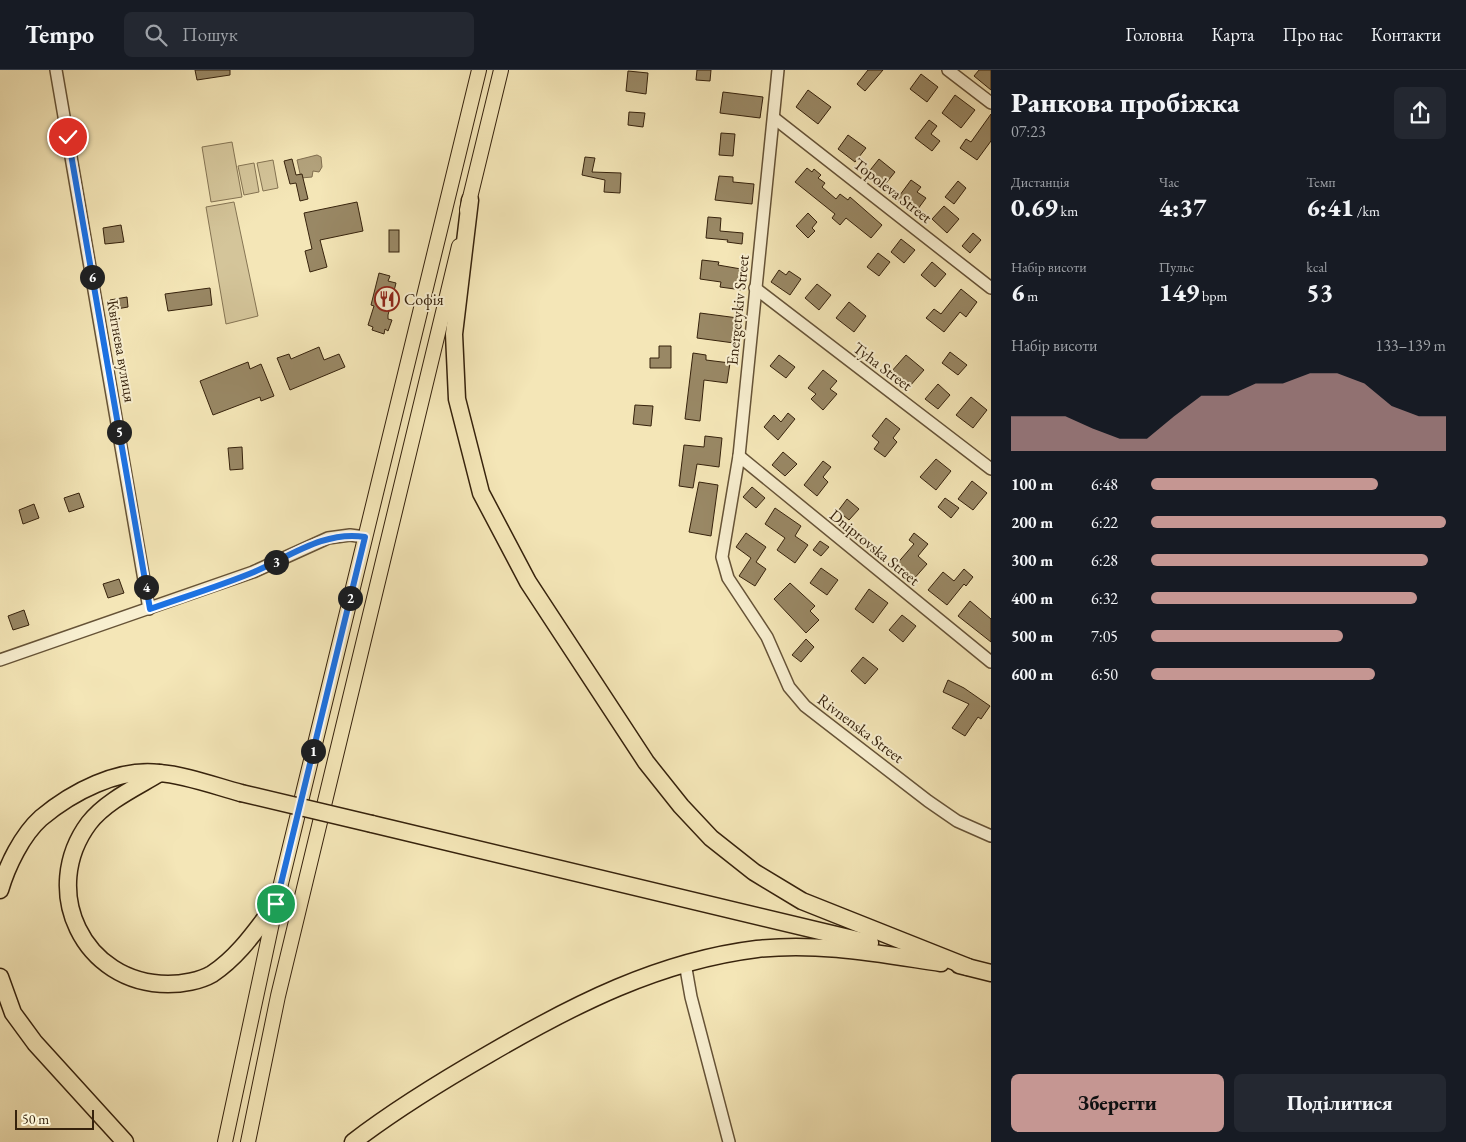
<!DOCTYPE html>
<html lang="uk">
<meta charset="utf-8">
<style>
body{margin:0;font-family:"EB Garamond",serif;background:#242831;color:#f1f3f6;height:100vh;display:flex;flex-direction:column;font-size:19px;white-space:nowrap}
*{box-sizing:border-box;margin:0}
p{font-size:16px;color:#9ea1a6}
.icon{flex:none;width:28px;height:28px;fill:none;stroke:currentColor;stroke-width:2;stroke-linecap:round;stroke-linejoin:round}
.map{position:relative;flex:1;overflow:hidden}
.sheet{display:flex;flex-direction:column;background:#171b24;width:475px}
.sheet>*{flex:none}
.scale{position:absolute;left:15px;bottom:12px;width:79px;box-sizing:border-box;padding-left:5px;border:2px solid #36220c;border-top:0;font-size:14px;line-height:18px;white-space:nowrap;color:#36220c;-webkit-text-stroke:4px #f8efd0;paint-order:stroke}
.pin{position:absolute;display:grid;place-items:center;width:42px;height:42px;color:#fff;margin:-21px;border:2px solid #fff;border-radius:50%;box-shadow:0 1px 5px #0007}
.km{position:absolute;width:25px;height:25px;margin:-12px;border-radius:50%;background:#222;color:#fff;font-size:14px;line-height:25px;text-align:center}
.round{display:grid;place-items:center;flex:none;width:52px;height:52px;border-radius:8px;background:#242831}
.head{display:flex;align-items:center;justify-content:space-between;height:85px;padding:0 20px}
h1{font-size:28px;font-weight:800;line-height:38px}
.stats{display:grid;grid-template-columns:repeat(3,1fr);gap:8px;height:85px;padding:5px 20px}
.stats div{display:grid;align-content:center}
.stats b{font-size:25px;font-weight:800}
.stats small{font-size:14px;font-weight:400}
.stats p{font-size:14px}
.chart{height:140px;padding:10px 20px}
.chart p{display:flex;justify-content:space-between}
.chart svg{width:100%;height:90px;margin-top:5px;fill:#c59692;opacity:.7}
.button{display:flex;gap:10px;margin-top:auto;padding:10px 20px}
.button a{flex:1;height:58px;border-radius:8px;background:#c59692;color:#111;font-size:20px;font-weight:800;line-height:58px;text-align:center}
.button a+a{background:#242831;color:#f1f3f6}
ul{padding:0 20px;list-style:none;font-size:16px}
li{display:grid;grid-template-columns:80px 60px 1fr;align-items:center;height:38px}
li i{height:12px;border-radius:6px;background:#c59692}
header{display:flex;align-items:center;gap:30px;box-sizing:border-box;height:70px;padding:0 25px;background:#171b24;border-bottom:1px solid #363941}
header strong{font-size:24px}
nav{display:flex;gap:28px;margin-inline-start:auto;font-size:18px}
.search{width:350px;height:45px;background:#242831;display:flex;align-items:center;gap:12px;box-sizing:border-box;padding:0 18px;border-radius:8px;color:#9ea1a6;font-size:19px}
main{display:flex;flex:1;min-height:0}
.map>svg:first-child{display:block}
</style>
<header>
<strong>Tempo</strong>
<div class="search"><svg class="icon" aria-label="search" viewBox="0 0 24 24"><circle cx="10" cy="10" r="6"/><path d="M15 15l6 6"/></svg>Пошук</div>
<nav><a>Головна</a><a>Карта</a><a>Про нас</a><a>Контакти</a></nav>
</header>
<main>
<div class="map">
<svg width="991" height="1072" viewBox="0 0 991 1072">
<rect width="100%" height="100%" fill="#f4e6b7"/>
<filter id="stains"><feTurbulence type="fractalNoise" baseFrequency=".004" numOctaves="4"/><feColorMatrix values="0 0 0 0 .2 0 0 0 0 .09 0 0 0 0 .02 0 0 0 .5 -.17"/></filter>
<radialGradient id="worn" r=".72"><stop offset=".6" stop-color="#630" stop-opacity="0"/><stop offset="1" stop-color="#630" stop-opacity=".3"/></radialGradient>
<g fill="#d4c59a" stroke="#857453">
<polygon points="232,72 242,127 211,132 202,77"/>
<polygon points="273,90 278,118 263,121 257,93"/>
<polygon points="254,93 259,122 244,125 238,96"/>
<polygon points="234,132 258,246 226,254 206,137"/>
</g>
<polygon fill="#b3a37d" stroke="#816f50" points="317,85 321,87 322,97 319,102 313,101 312,107 301,108 297,90"/>
<g fill="#998865" stroke="#36220c">
<polygon points="195,0 230,0 230,5 197,10"/>
<polygon points="697,0 711,0 710,11 696,10"/>
<polygon points="868,0 883,0 865,21 857,14"/>
<polygon points="979,0 991,0 991,20 974,6"/>
<polygon points="628,1 648,3 646,24 626,21"/>
<polygon points="921,4 938,17 927,32 910,19"/>
<polygon points="808,20 831,37 818,54 796,37"/>
<polygon points="723,22 763,27 760,48 720,43"/>
<polygon points="955,25 975,40 961,58 942,43"/>
<polygon points="629,42 645,43 643,57 628,55"/>
<polygon points="991,44 991,71 977,90 960,78 966,69 971,72"/>
<polygon points="929,50 937,56 931,64 940,71 932,81 915,68"/>
<polygon points="721,63 735,64 733,86 719,85"/>
<polygon points="848,65 866,78 855,92 838,79"/>
<polygon points="585,87 595,88 592,102 621,103 620,123 604,122 605,110 582,105"/>
<polygon points="292,89 296,105 302,104 308,129 300,131 296,113 290,114 284,91"/>
<polygon points="879,89 895,102 883,117 867,104"/>
<polygon points="807,98 812,102 814,99 821,105 818,108 825,113 822,117 836,129 840,124 848,130 850,127 882,155 871,168 846,148 840,155 832,148 835,144 795,112"/>
<polygon points="719,106 733,107 733,112 754,114 752,134 715,130"/>
<polygon points="911,110 921,117 917,122 926,128 915,143 897,129"/>
<polygon points="958,111 966,118 954,134 945,127"/>
<polygon points="357,132 363,161 320,170 327,197 310,202 305,181 312,179 304,143"/>
<polygon points="944,136 959,149 947,163 932,149"/>
<polygon points="808,143 817,152 812,158 815,161 808,168 796,156"/>
<polygon points="708,147 721,148 720,161 743,163 742,174 727,172 728,170 706,168"/>
<polygon points="121,155 124,172 105,174 103,158"/>
<rect x="389" y="160" width="10" height="22"/>
<polygon points="973,163 981,170 970,183 962,176"/>
<polygon points="901,169 915,180 904,193 891,182"/>
<polygon points="878,183 890,192 879,206 867,197"/>
<polygon points="702,190 719,192 718,195 741,199 740,209 744,210 742,220 720,217 721,212 700,209"/>
<polygon points="932,192 946,204 935,217 921,205"/>
<polygon points="779,200 786,205 789,201 801,209 790,225 771,212"/>
<polygon points="379,203 390,206 388,211 396,213 388,245 388,249 392,250 388,261 385,259 384,264 372,260 373,257 368,255 374,236 371,235"/>
<polygon points="817,214 831,225 819,240 805,228"/>
<polygon points="210,218 212,235 168,241 165,224"/>
<polygon points="961,219 977,232 966,247 960,242 944,262 926,248 934,239 941,244"/>
<polygon points="127,227 128,237 111,240 110,230"/>
<polygon points="849,232 866,246 854,262 836,248"/>
<polygon points="700,243 738,248 734,273 697,268"/>
<polygon points="659,276 671,276 671,298 650,298 650,288 659,288"/>
<polygon points="319,277 324,290 339,284 345,297 290,320 277,288 289,284 291,289"/>
<polygon points="950,282 967,295 958,305 942,293"/>
<polygon points="693,283 706,285 706,290 730,293 727,313 704,310 700,351 685,349"/>
<polygon points="779,285 795,297 786,308 770,296"/>
<polygon points="906,285 924,300 909,317 891,302"/>
<polygon points="248,292 250,299 261,294 274,326 261,331 260,327 213,345 200,311"/>
<polygon points="823,300 837,311 830,319 837,324 823,340 811,329 816,324 808,318"/>
<polygon points="938,314 950,325 938,339 925,329"/>
<polygon points="971,327 987,340 973,358 956,345"/>
<polygon points="635,335 653,336 651,356 633,354"/>
<polygon points="788,343 795,349 778,370 764,357 774,345 781,352"/>
<polygon points="886,348 900,359 893,368 897,372 885,387 874,379 879,372 872,366"/>
<polygon points="705,366 722,368 719,397 697,394 693,418 679,416 684,375 704,377"/>
<polygon points="242,377 243,399 230,400 228,378"/>
<polygon points="783,382 797,394 785,406 772,395"/>
<polygon points="936,389 951,401 936,420 920,407"/>
<polygon points="823,391 831,397 823,407 828,412 817,426 804,415"/>
<polygon points="972,411 987,423 973,440 958,429"/>
<polygon points="699,412 718,415 711,466 689,462"/>
<polygon points="752,417 765,428 756,438 743,427"/>
<polygon points="79,423 84,437 69,442 64,428"/>
<polygon points="945,428 959,438 951,448 938,437"/>
<polygon points="847,429 859,439 849,450 838,441"/>
<polygon points="34,434 39,448 23,454 19,440"/>
<polygon points="775,438 801,456 795,466 808,475 795,493 777,480 785,468 765,454"/>
<polygon points="746,463 766,477 756,492 766,499 755,516 739,506 751,488 736,477"/>
<polygon points="914,463 928,474 918,486 927,494 912,511 895,496 914,474 909,470"/>
<polygon points="820,471 829,477 821,486 813,480"/>
<polygon points="821,498 838,510 827,525 810,513"/>
<polygon points="964,499 973,507 966,516 964,514 947,535 928,520 943,502 954,511"/>
<polygon points="119,509 124,523 108,528 103,514"/>
<polygon points="790,513 815,536 810,541 819,550 806,563 774,529"/>
<polygon points="869,519 888,533 873,553 855,539"/>
<polygon points="970,531 991,549 991,572 958,546"/>
<polygon points="24,540 29,555 13,560 8,546"/>
<polygon points="902,545 916,556 903,572 889,560"/>
<polygon points="806,569 814,577 801,592 792,585"/>
<polygon points="863,587 878,599 865,614 851,601"/>
<polygon points="948,610 964,618 990,636 981,649 978,647 965,666 952,658 969,634 943,622"/>
</g>
<g fill="none" stroke-linecap="round" stroke-linejoin="round">
<defs>
<g id="minor">
<polyline points="56,0 149,539"/>
<polyline points="778,0 739,386 722,487 728,508 767,567 789,617 805,636 928,731 957,751 991,766"/>
<polyline points="948,0 991,33"/>
<polyline points="774,48 991,218"/>
<polyline points="755,218 991,399"/>
<polyline points="739,386 991,592"/>
<polyline points="0,590 253,502 328,468 350,465 365,467"/>
<polyline points="685,893 691,927 729,1072"/>
</g>
<g id="major">
<polyline points="467,140 501,0"/>
<polyline points="225,1072 276,834 479,0"/>
<polyline points="248,1072 278,926 459,176"/>
</g>
<g id="highway">
<polyline points="470,130 454,264 457,329 481,423 528,512 646,692 681,736 711,768 754,802 802,831 968,897"/>
<path d="M160 703C137 717 106 731 89 753 39 820 83 914 168 914 182 914 200 911 212 904 239 886 256 860 276 834"/>
<polyline points="372,754 870,873"/>
<path d="M0 820C7 796 22 765 41 748 72 722 118 698 159 703 186 705 215 716 241 723"/>
<polyline points="959,895 991,903"/>
<polyline points="0,907 13,943 35,973 125,1072"/>
<path d="M353 1072C396 1039 442 1011 489 984 573 935 659 891 757 879 819 872 880 884 941 893"/>
</g>
</defs>
<use href="#minor" stroke="#665337" stroke-width="14"/>
<use href="#major" stroke="#36220c" stroke-width="16"/>
<use href="#highway" stroke="#36220c" stroke-width="19"/>
<use href="#minor" stroke="#f8efd0" stroke-width="11"/>
<use href="#major" stroke="#f4e6b7" stroke-width="14"/>
<use href="#highway" stroke="#f4e6b7" stroke-width="16"/>
<defs>
<polyline id="highway-bridge" points="241,723 372,754"/>
</defs>
<use href="#highway-bridge" stroke="#36220c" stroke-width="19" stroke-linecap="butt"/>
<use href="#highway-bridge" stroke="#f4e6b7" stroke-width="16"/>
</g>
<g fill="none" stroke-linecap="round" stroke-linejoin="round">
<defs>
<path id="route" d="M68 67 150 539C184 527 220 516 254 502 289 487 325 460 365 467L276 834"/>
</defs>
<use href="#route" stroke="#fff" stroke-width="10"/>
<use href="#route" stroke="#1a73e8" stroke-width="6"/>
</g>
<defs>
<symbol id="restaurant-ring" viewBox="-11 -11 22 22"><circle r="9.5" fill="#f8efd0" stroke="#8f2418" stroke-width="1.5"/><path d="M-5-6h1v4h1v-4h1v4h1v-4h1v5L-1.5 .5V6h-2V.5L-5-1ZM5-6V6H3V1.5H1.5Q1.5-4 5-6Z" fill="#8f2418"/></symbol>
</defs>
<g fill-rule="evenodd">
<use href="#restaurant-ring" x="373" y="215" width="28" height="28"/>
</g>
<g text-anchor="middle" stroke-width="4" stroke-linejoin="round" paint-order="stroke">
<g font-size="16" fill="#36220c" stroke="#f8efd0">
<text transform="translate(893 120) rotate(38)" y="6">Topoleva Street</text>
<text transform="translate(737 240) rotate(-84)" y="6">Energetykiv Street</text>
<text transform="translate(122 281) rotate(80)" y="6">Квітнева вулиця</text>
<text transform="translate(883 296) rotate(37)" y="6">Tyha Street</text>
<text transform="translate(875 477) rotate(39)" y="6">Dniprovska Street</text>
<text transform="translate(861 658) rotate(37)" y="6">Rivnenska Street</text>
</g>
<g font-size="16" fill="#36220c" stroke="#f8efd0" text-anchor="start">
<text x="404" y="235">Софія</text>
</g>
</g>
<rect width="100%" height="100%" filter="url(#stains)"/>
<rect width="100%" height="100%" fill="url(#worn)"/>
</svg>
<div class="scale">50 m</div>
<div class="pin" style="left:276px;top:834px;background:#1e9e55"><svg class="icon" aria-label="arrive" viewBox="0 0 24 24"><path d="M6 21V4h12l-3 4 3 4H6"/></svg></div>
<div class="pin" style="left:68px;top:67px;background:#d93025"><svg class="icon" aria-label="check" viewBox="0 0 24 24"><path d="M5 12l5 5 9-10"/></svg></div>
<b class="km" style="left:313px;top:681px">1</b>
<b class="km" style="left:350px;top:528px">2</b>
<b class="km" style="left:276px;top:492px">3</b>
<b class="km" style="left:146px;top:517px">4</b>
<b class="km" style="left:119px;top:362px">5</b>
<b class="km" style="left:92px;top:207px">6</b>
</div>
<section class="sheet">
<div class="head"><div><h1>Ранкова пробіжка</h1><p>07:23</p></div><a class="round"><svg class="icon" aria-label="share" viewBox="0 0 24 24"><path d="M12 15V3M7 8l5-5 5 5M5 13v7h14v-7"/></svg></a></div>
<div class="stats">
<div><p>Дистанція</p><b>0.69<small> km</small></b></div>
<div><p>Час</p><b>4:37</b></div>
<div><p>Темп</p><b>6:41<small> /km</small></b></div>
</div>
<div class="stats">
<div><p>Набір висоти</p><b>6<small> m</small></b></div>
<div><p>Пульс</p><b>149<small> bpm</small></b></div>
<div><p>kcal</p><b>53</b></div>
</div>
<div class="chart"><p><span>Набір висоти</span>133–139 m</p>
<svg viewBox="0 0 160 44" preserveAspectRatio="none"><path d="M0 44V27L10 27L20 27L30 33L40 38L50 38L60 27L70 17L80 17L90 11L100 11L110 6L120 6L130 11L140 22L150 27L160 27V44z"/></svg>
</div>
<ul>
<li><b>100 m</b>6:48<i style="width:77%"></i></li>
<li><b>200 m</b>6:22<i style="width:100%"></i></li>
<li><b>300 m</b>6:28<i style="width:94%"></i></li>
<li><b>400 m</b>6:32<i style="width:90%"></i></li>
<li><b>500 m</b>7:05<i style="width:65%"></i></li>
<li><b>600 m</b>6:50<i style="width:76%"></i></li>
</ul>
<div class="button"><a>Зберегти</a><a>Поділитися</a></div>
</section>
</main>
